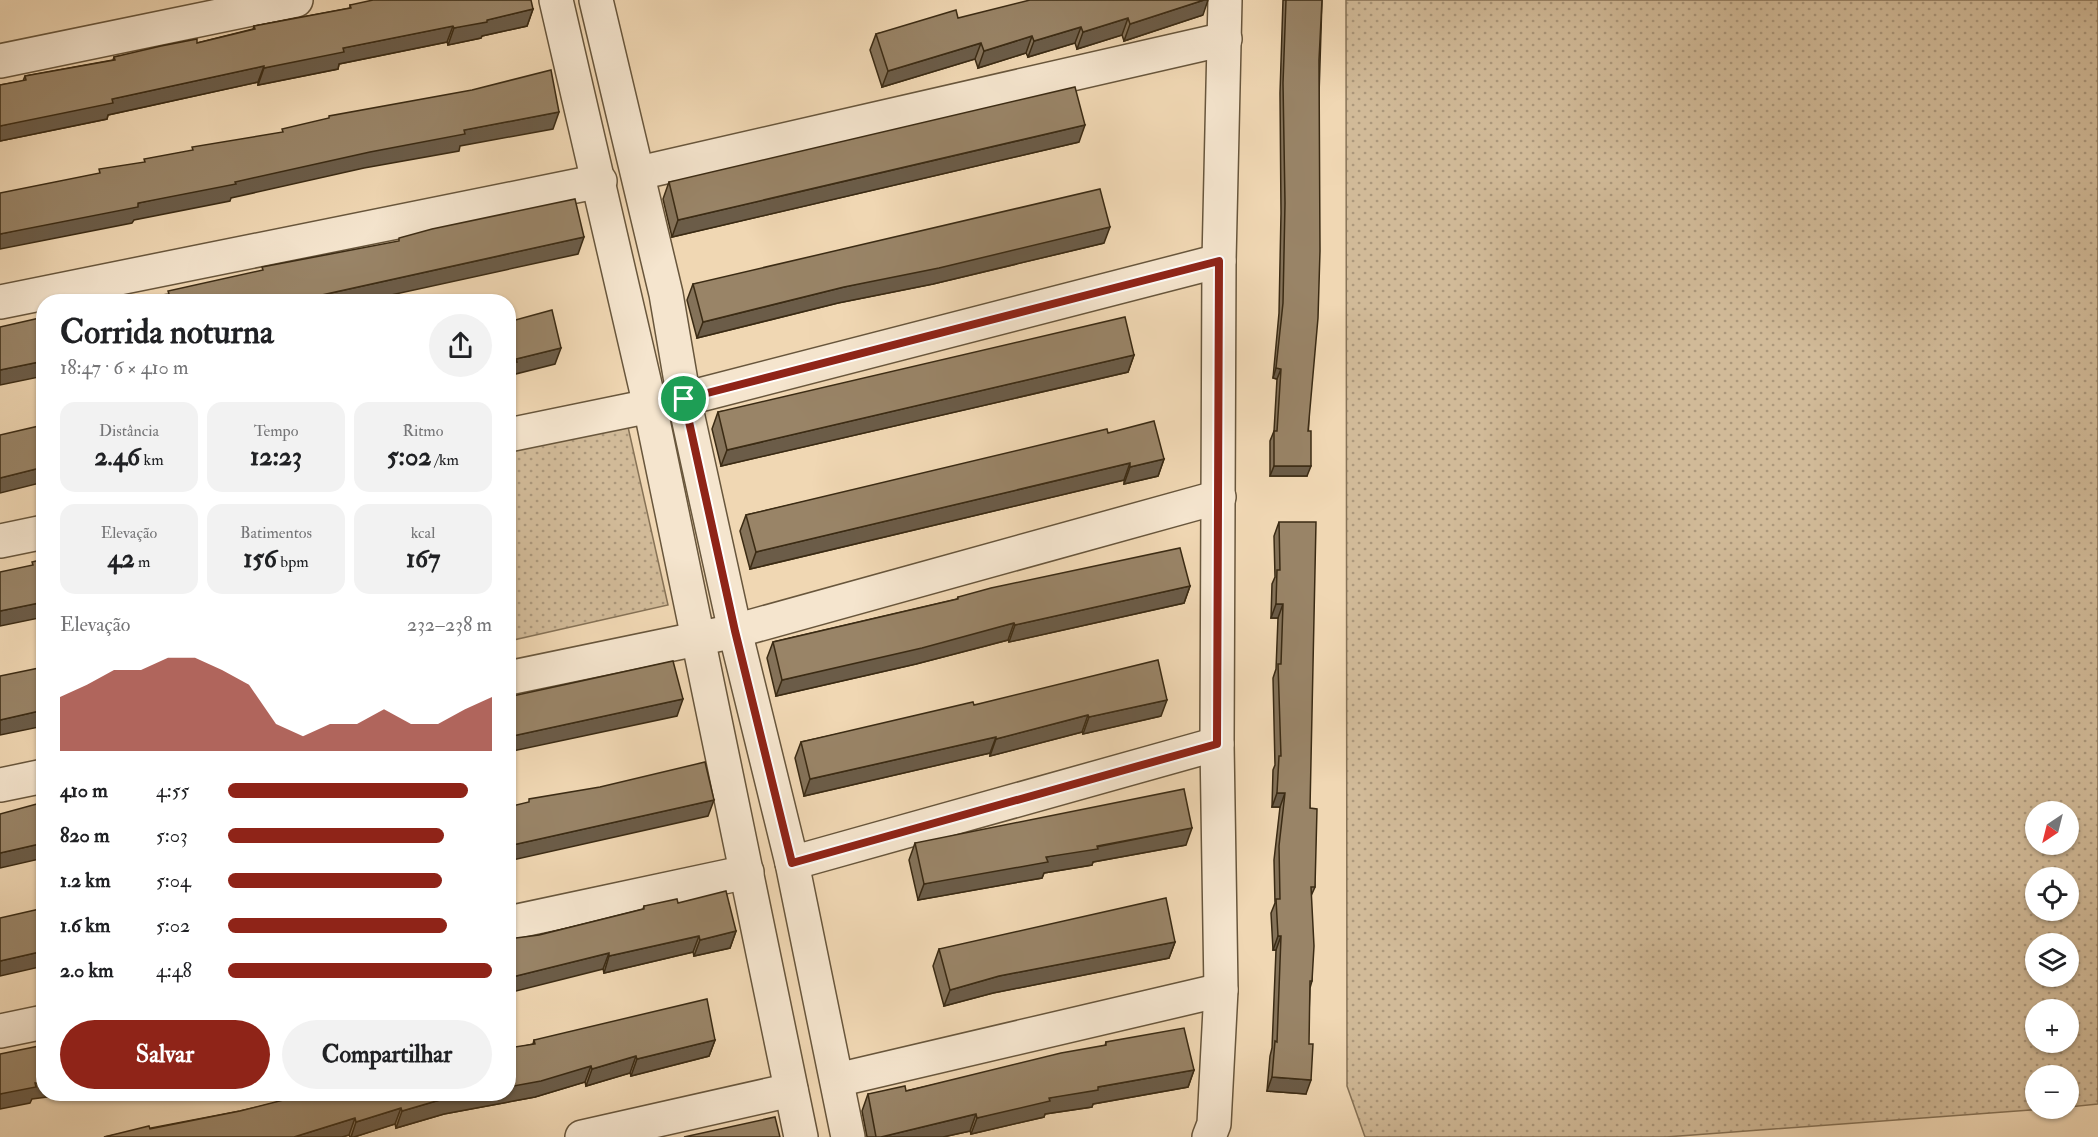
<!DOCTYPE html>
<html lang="pt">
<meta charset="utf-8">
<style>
body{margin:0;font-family:"IM FELL Double Pica",serif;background:#f2f2f2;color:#202124;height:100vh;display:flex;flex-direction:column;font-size:22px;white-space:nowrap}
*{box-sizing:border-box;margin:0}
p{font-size:20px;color:#757577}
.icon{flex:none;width:33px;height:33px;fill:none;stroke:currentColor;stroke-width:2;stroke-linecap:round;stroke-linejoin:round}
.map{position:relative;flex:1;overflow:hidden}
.panel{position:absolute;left:36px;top:294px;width:480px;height:807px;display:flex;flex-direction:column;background:#fff;border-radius:24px;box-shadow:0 2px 4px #0004}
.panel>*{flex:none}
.needle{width:39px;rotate:215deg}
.controls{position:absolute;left:2025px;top:801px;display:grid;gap:12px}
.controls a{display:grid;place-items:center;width:54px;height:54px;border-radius:50%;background:#fff;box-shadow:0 2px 4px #0004;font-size:30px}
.pin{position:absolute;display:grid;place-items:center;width:51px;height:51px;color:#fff;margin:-26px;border:3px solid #fff;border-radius:50%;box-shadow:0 2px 6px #0007}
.round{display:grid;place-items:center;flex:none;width:63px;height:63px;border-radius:32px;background:#f2f2f2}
.summary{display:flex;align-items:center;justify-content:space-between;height:102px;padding:0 24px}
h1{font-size:33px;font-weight:700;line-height:45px}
.figures{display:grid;grid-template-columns:repeat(3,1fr);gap:9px;height:102px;padding:6px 24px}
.figures div{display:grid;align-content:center;border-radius:15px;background:#f2f2f2;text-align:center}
.figures b{font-size:26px;font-weight:700}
.figures small{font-size:16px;font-weight:400}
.figures p{font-size:16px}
.chart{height:168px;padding:12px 24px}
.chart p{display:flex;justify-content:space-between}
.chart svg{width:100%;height:108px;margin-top:6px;fill:#8f2418;opacity:.7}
.action{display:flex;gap:12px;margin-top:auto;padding:12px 24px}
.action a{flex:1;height:69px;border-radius:36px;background:#8f2418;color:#fff;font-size:24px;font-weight:700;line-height:69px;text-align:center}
.action a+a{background:#f2f2f2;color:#202124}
ul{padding:0 24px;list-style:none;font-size:20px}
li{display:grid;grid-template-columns:96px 72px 1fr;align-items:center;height:45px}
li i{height:15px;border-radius:8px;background:#8f2418}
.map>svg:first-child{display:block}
</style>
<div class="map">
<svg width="2098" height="1137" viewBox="0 0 2098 1137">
<defs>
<pattern id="green-dots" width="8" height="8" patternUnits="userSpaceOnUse" patternTransform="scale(1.5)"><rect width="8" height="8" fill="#d1ba98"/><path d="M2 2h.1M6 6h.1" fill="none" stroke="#ab977b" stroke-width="1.8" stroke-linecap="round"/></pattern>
</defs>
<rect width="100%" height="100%" fill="#f0d7b3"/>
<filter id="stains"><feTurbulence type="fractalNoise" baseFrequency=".00333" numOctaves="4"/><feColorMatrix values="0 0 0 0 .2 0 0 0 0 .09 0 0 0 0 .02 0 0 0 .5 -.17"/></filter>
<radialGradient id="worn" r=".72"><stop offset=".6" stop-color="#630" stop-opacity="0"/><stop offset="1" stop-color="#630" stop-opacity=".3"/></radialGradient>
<g fill="url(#green-dots)" stroke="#867256" stroke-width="1.5" fill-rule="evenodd">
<path d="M1346 0H2098V1104L2069 1107 2068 1076H2036V1108L2045 1109 1666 1137H1365L1347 1086ZM2036 812H2068V844H2036ZM2036 878H2068V910H2036ZM2036 944H2068V976H2036ZM2036 1010H2068V1042H2036Z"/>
<polygon points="626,418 668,605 509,641 508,446"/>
</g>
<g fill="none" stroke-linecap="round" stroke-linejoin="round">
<defs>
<g id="minor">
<polyline points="556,0 650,406 801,1137"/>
<polyline points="596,0 666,294 684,399 735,631 792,863 848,1137"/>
<polyline points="0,61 296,0"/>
<polyline points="639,173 1225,39"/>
<polyline points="0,302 600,181"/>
<polyline points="684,399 1219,261"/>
<polyline points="508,435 650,406"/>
<polyline points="0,541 44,532"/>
<polyline points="508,678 735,631 1219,497"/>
<polyline points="0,785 44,776"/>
<polyline points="792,863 1217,744"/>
<polyline points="508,923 747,872"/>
<polyline points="0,1031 44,1022"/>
<polyline points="837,1080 1221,990"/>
<polyline points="582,1137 791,1090"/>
<polyline points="1209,1137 1214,1124 1221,990 1217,744 1219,261 1225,0"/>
</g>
</defs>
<use href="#minor" stroke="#68563c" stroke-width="36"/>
<use href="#minor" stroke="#f5e5ce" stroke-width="33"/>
</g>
<g fill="#847259" stroke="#3b2b14" stroke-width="1.5">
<polygon points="1283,0 1322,0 1307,476 1270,476 1270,441 1274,431 1277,379 1273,378 1279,313 1281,213 1280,93"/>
<polygon points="350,5 533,9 527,26 482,36 481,38 448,45 447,42 339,64 338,69 258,85 258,82 108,115 107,119 0,141 0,85 23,81 25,76 113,60 114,57 197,43 253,29 254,26 350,8"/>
<polygon points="1203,15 1124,41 1122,35 1077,49 1075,43 1028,57 1026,53 978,68 975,59 882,87 870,50 876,34 958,18"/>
<polygon points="1079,142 672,237 663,199 669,182"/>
<polygon points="1104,243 933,284 838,303 697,338 687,300 693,284"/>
<polygon points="1134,355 1128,372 721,466 712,429 718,412"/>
<polygon points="1108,433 1164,459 1158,476 1124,484 1124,480 750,569 740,531 746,515"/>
<polygon points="1279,522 1310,808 1315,887 1311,896 1312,981 1310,988 1306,1094 1267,1091 1270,1056 1272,1048 1276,950 1273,950 1271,913 1275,903 1274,860 1280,807 1272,807 1273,770 1275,765 1273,678 1276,669 1278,618 1271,618 1272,584 1275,577 1274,536"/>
<polygon points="1190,586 1184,603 1009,642 1008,640 916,664 776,696 767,658 773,642 957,599 958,597"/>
<polygon points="974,705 1161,716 1083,734 1082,732 990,756 990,753 804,796 795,758 801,742"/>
<polygon points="915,843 1186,845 1093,862 1092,865 1044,873 1042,878 918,900 909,860"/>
<polygon points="678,903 736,931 730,948 694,956 693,952 604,973 603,969 539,935 643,909 644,906"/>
<polygon points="1175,942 1169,958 993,993 944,1006 933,966 939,949"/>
<polygon points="534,1040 715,1040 709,1056 631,1076 630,1073 586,1086 585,1082 535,1097 444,1114 396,1128 395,1124 354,1137 350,1137 349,1135 342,1137 104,1137 240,1111 533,1044"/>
<polygon points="1106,1042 1194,1070 1188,1087 1093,1104 1092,1107 1045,1114 1044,1117 971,1134 970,1131 943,1137 867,1137 862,1111 868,1094 906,1091 1105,1046"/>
</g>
<g fill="#6b5c48" stroke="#3b2b14" stroke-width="1.5">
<polygon points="1204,0 1208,0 1203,15 1124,41 1130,24"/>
<polygon points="533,9 527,26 482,36 481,38 448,45 454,28"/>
<polygon points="1128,18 1122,35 1077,49 1083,32"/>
<polygon points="453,26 447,42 339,64 338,69 258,85 264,68 343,48"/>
<polygon points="1081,27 1075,43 1028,57 1034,41"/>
<polygon points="1032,36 1026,53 978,68 984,51"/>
<polygon points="981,43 975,59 882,87 888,71"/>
<polygon points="264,66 258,82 108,115 107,119 0,141 0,126 112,99"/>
<polygon points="559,112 553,129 460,146 459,151 364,168 231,198 230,201 134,220 132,223 0,249 0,234 464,130"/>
<polygon points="1085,125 1079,142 672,237 678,220"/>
<polygon points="1110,227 1104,243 933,284 838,303 697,338 703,322 844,287"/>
<polygon points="584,237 578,254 359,302 290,302"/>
<polygon points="561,348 555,364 512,375 511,378 508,379 508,363 516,359"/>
<polygon points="1134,355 1128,372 721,466 727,450"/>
<polygon points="44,361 44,376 0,385 0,370"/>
<polygon points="1276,368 1281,369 1277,379 1273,378"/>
<polygon points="1164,459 1158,476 1124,484 1130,467"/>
<polygon points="1130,463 1124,480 750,569 756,552"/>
<polygon points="1274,466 1311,466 1307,476 1270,476"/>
<polygon points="44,467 44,482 0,493 0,478"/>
<polygon points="1190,586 1184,603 1009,642 1015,625"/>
<polygon points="44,602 44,617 0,626 0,611"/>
<polygon points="1276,604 1283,604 1278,618 1271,618"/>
<polygon points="1014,623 1008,640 916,664 776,696 782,680"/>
<polygon points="683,699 677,716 508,752 508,737"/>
<polygon points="1167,700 1161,716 1083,734 1089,717"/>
<polygon points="44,710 44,726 0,735 0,720"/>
<polygon points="1088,715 1082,732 990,756 996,739"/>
<polygon points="996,737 990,753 804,796 810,779"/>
<polygon points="1277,793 1285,793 1280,807 1272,807"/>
<polygon points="714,800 708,816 508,861 508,846"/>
<polygon points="1192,828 1186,845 1093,862 1092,865 1044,873 1042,878 918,900 924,884 1046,857"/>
<polygon points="44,843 44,858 0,868 0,853"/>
<polygon points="736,931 730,948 694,956 700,940"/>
<polygon points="699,936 693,952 604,973 609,956"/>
<polygon points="1278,936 1281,936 1276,950 1273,950"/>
<polygon points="1175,942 1169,958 993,993 944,1006 950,990 999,976"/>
<polygon points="44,951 44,966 0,976 0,961"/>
<polygon points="609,953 603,969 508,993 508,978"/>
<polygon points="715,1040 709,1056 631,1076 637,1059"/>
<polygon points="636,1056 630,1073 586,1086 592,1069"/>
<polygon points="591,1066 585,1082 535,1097 444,1114 396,1128 402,1111 450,1097 471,1094 508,1094 508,1087"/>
<polygon points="1194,1070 1188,1087 1093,1104 1092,1107 1045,1114 1044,1117 971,1134 977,1118 1049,1098 1098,1087"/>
<polygon points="1272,1077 1311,1080 1306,1094 1267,1091"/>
<polygon points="44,1082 44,1094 70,1094 32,1099 30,1103 0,1109 0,1094 35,1083"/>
<polygon points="401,1108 395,1124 354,1137 351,1137 356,1122"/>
<polygon points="976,1114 970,1131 943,1137 881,1137"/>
<polygon points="355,1118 349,1135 342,1137 294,1137"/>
</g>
<g fill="#998467" stroke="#3b2b14" stroke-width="1.5">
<polygon points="373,0 531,0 533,9 487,20 487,22 454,28 453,26 343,48 344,52 264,68 264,66 112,99 113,103 0,126 0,85 26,80 25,76 115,60 114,57 161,46 197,39 197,43 255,29 254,26 351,8 350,5"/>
<polygon points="1030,0 1204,0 1130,24 1128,18 1083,32 1081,27 1034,41 1032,36 984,51 981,43 888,71 876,34 956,10 958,18"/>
<polygon points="1286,0 1322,0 1319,60 1320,251 1318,318 1308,431 1311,431 1311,466 1274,466 1274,431 1277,431 1281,369 1276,368 1283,303 1285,203 1283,83"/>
<polygon points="551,70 559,112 464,130 465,134 370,152 235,182 236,184 138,203 138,207 0,234 0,193 100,173 99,169 145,162 144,159 193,150 192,147 283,132 282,129 329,118 329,116 472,90"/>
<polygon points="1075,87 1085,125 678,220 669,182"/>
<polygon points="1100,189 1110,227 939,268 844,287 703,322 693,284"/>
<polygon points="575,199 584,237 290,302 114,302 169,294 168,291 263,270 262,267 399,241 399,238 432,229"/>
<polygon points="552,310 561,348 516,359 517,362 508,363 508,322"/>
<polygon points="44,317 44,361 0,370 0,327"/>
<polygon points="1125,317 1134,355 727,450 718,412"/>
<polygon points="1154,421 1164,459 1130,467 1130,463 756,552 746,515 1107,429 1108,433"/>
<polygon points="39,426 40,429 44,428 44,467 0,478 0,435"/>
<polygon points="1279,522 1316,522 1310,808 1317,809 1315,887 1311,887 1314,946 1312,981 1310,981 1309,1044 1313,1044 1311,1080 1272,1077 1275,1041 1277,1042 1281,936 1278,936 1276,899 1280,899 1279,846 1285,793 1277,793 1279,756 1281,756 1278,664 1281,664 1283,604 1276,604 1277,570 1280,570"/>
<polygon points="1180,548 1190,586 1015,625 1014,623 922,648 782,680 773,642 958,599 958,597 991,588"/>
<polygon points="44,559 44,602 0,611 0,572 33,565 32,562"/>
<polygon points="1158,660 1167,700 1089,717 1088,715 996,739 996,737 810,779 801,742 973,702 974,705"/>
<polygon points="673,661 683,699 508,737 508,697"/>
<polygon points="44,667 44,710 0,720 0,676"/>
<polygon points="705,762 714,800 508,846 508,807 529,802 529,799 600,787"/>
<polygon points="1184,789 1192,828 1097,846 1098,849 1046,857 1048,862 924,884 915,843"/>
<polygon points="44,802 44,843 0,853 0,814"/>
<polygon points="726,891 736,931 700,940 699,936 609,956 609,953 508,978 508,939 539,935 644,909 644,906 677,899 678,903"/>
<polygon points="1166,898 1175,942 999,976 950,990 939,949"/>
<polygon points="44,908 44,951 0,961 0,918"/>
<polygon points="707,999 715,1040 637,1059 636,1056 592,1069 591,1066 541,1081 508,1087 508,1048 535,1044 534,1040"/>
<polygon points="1184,1028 1194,1070 1098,1087 1098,1090 1049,1098 1050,1101 977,1118 976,1114 881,1137 876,1137 868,1094 905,1086 906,1091 1061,1053 1106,1045 1106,1042"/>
<polygon points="44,1045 44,1082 35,1083 36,1087 0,1094 0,1054"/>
<polygon points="307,1094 471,1094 450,1097 402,1111 401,1108 356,1122 355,1118 294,1137 104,1137 149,1126 150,1129 240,1111"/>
<polygon points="775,1117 780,1137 684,1137"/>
</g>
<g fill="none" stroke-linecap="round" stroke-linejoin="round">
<defs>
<polygon id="route" points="1219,261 1217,744 792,863 735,631 684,399"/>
</defs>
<use href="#route" stroke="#fff" stroke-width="12"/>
<use href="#route" stroke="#8f2418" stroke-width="8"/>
</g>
<rect width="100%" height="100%" filter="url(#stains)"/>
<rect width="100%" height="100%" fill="url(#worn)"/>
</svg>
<div class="controls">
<a><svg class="needle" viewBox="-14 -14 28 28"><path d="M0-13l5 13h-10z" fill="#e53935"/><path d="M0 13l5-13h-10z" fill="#757577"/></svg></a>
<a><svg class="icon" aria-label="locate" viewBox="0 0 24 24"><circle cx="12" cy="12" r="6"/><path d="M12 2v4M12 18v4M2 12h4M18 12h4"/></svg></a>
<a><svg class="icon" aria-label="layers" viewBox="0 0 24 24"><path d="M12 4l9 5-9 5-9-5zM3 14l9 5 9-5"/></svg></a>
<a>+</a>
<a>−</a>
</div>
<div class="pin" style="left:684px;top:399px;background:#1e9e55"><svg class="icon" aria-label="arrive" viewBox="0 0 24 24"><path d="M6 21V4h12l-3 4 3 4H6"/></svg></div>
<section class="panel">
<div class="summary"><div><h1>Corrida noturna</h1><p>18:47 · 6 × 410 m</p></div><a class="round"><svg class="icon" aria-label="share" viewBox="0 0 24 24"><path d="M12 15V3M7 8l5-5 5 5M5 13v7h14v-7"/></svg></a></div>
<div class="figures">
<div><p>Distância</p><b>2.46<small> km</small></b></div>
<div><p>Tempo</p><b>12:23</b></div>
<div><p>Ritmo</p><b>5:02<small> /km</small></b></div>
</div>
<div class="figures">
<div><p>Elevação</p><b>42<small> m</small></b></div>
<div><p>Batimentos</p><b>156<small> bpm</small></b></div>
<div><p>kcal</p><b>167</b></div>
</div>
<div class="chart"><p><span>Elevação</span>232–238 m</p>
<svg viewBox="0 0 160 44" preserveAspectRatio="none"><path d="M0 44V22L10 17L20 11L30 11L40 6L50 6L60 11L70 17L80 33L90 38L100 33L110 33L120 27L130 33L140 33L150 27L160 22V44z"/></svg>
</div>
<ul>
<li><b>410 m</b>4:55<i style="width:91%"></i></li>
<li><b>820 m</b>5:03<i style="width:82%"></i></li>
<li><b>1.2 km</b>5:04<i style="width:81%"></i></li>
<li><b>1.6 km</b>5:02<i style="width:83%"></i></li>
<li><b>2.0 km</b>4:48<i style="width:100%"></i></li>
</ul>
<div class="action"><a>Salvar</a><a>Compartilhar</a></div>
</section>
</div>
